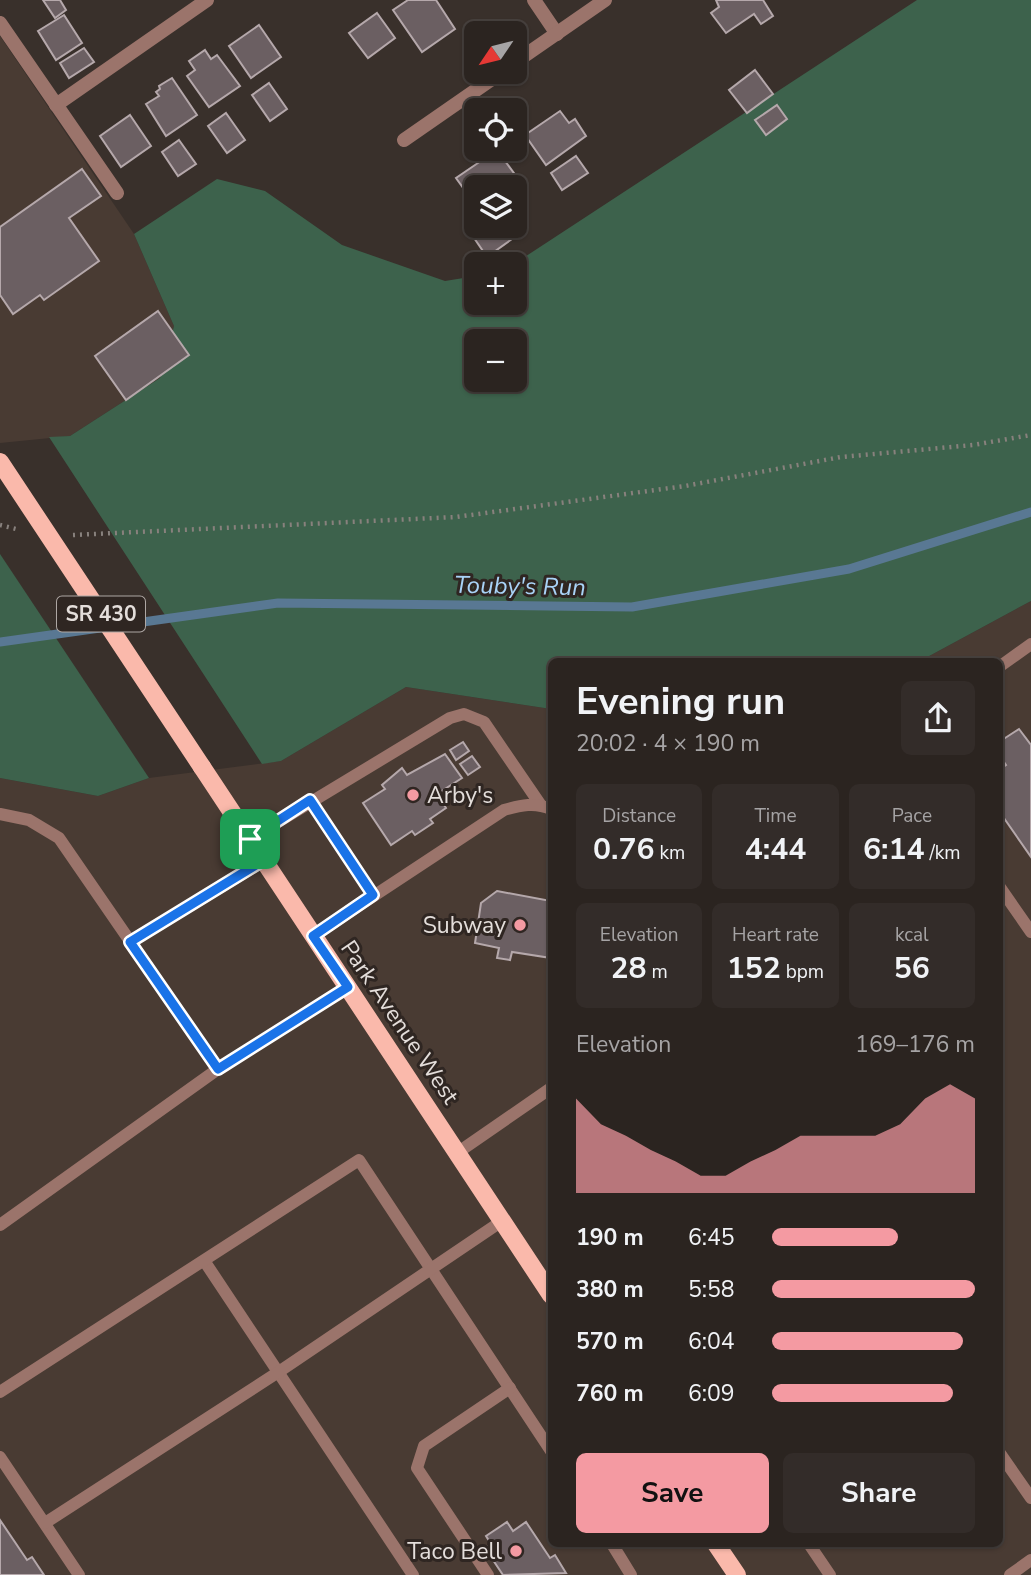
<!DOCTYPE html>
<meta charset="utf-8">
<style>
body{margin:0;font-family:"Nunito Sans",sans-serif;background:#332c29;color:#f1f3f6;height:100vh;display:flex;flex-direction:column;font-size:26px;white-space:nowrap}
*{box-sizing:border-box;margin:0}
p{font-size:23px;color:#a6a4a5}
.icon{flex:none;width:38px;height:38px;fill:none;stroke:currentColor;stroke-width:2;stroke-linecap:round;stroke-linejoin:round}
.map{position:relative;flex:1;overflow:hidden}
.details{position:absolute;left:548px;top:658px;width:455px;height:889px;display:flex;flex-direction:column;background:#2b2420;border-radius:10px;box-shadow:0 2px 5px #0004,0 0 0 2px #47413e}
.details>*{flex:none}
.needle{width:46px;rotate:235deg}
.tools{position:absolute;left:464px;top:21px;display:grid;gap:14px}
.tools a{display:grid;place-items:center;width:63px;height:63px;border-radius:10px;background:#2b2420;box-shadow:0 2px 5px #0004,0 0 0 2px #47413e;font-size:35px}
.pin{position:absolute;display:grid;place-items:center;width:60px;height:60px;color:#fff;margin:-30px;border-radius:14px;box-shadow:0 4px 10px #0006}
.round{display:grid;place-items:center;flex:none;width:74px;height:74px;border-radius:10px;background:#332c29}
.summary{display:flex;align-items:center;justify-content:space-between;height:119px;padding:0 28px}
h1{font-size:38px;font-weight:700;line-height:52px}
.figures{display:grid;grid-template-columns:repeat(3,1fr);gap:10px;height:119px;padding:7px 28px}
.figures div{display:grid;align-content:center;border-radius:10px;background:#332c29;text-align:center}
.figures b{font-size:30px;font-weight:700}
.figures small{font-size:19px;font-weight:400}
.figures p{font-size:19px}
.chart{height:196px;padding:14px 28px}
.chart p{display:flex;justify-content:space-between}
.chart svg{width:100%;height:126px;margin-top:7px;fill:#f49aa2;opacity:.7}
.cta{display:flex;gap:14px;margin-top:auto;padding:14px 28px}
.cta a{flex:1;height:80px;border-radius:10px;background:#f49aa2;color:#111;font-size:28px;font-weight:700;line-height:80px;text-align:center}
.cta a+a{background:#332c29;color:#f1f3f6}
ul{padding:0 28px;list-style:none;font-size:23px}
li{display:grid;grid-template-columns:112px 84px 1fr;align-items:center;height:52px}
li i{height:18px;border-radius:9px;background:#f49aa2}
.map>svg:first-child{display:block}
</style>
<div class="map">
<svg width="1031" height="1575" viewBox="0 0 1031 1575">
<rect width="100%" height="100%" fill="#39302b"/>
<g fill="#493b33">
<polygon points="0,36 134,234 174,326 160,378 70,436 0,443"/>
<polygon points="1031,601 1031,1575 0,1575 0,778 98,796 149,778 281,761 406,687 551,709 551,1544 999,1544 999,662 920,661"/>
</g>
<g fill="#3d624c" fill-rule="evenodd">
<path d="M917 0H1031V601L920 661 551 662V709L406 687 281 761 262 764 49 437 70 436 160 378 174 326 134 234 217 179 265 191 342 245 445 281 476 276V303H514V264ZM476 341H514V380H476Z"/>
<polygon points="0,554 149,778 98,796 0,778"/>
</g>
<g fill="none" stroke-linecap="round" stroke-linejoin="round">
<polyline stroke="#597893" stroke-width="9" points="0,642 278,603 632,607 849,569 1031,512"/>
</g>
<g fill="#6b5f62" stroke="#b5a8ab" stroke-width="2">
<polygon points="43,0 60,0 66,10 55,18"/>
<polygon points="408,0 436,0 455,29 422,52 393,10"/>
<polygon points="763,0 773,16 761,24 754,14 726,33 711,13 719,7 716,0"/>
<polygon points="377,13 395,38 368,58 349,33"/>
<polygon points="64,15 82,43 56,60 38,31"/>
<polygon points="259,25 281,57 251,78 229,46"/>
<polygon points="84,48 94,62 69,78 60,63"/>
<polygon points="205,50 211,59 217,55 240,86 209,107 187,76 195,70 189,61"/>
<polygon points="755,70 773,94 747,113 729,90"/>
<polygon points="172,78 197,115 166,136 146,104 159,96 156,92 160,89 159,86"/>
<polygon points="269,83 287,109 270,121 252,95"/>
<polygon points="777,105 787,119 766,135 755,120"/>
<polygon points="560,111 569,123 575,119 586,136 546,165 525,135"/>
<polygon points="226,113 245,140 227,153 208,126"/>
<polygon points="130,115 151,146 121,167 100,136"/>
<polygon points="179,140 196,164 178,176 162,152"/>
<polygon points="497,150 519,180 508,187 476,187 476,206 456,178"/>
<polygon points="576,156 588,173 562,190 551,173"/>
<polygon points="82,169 101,196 69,218 99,261 44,300 40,295 13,314 0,295 0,227"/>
<polygon points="479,226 503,226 512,239 487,257 470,232"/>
<polygon points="158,311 189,355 126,400 95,356"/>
<polygon points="1019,729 1031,745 1031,857 999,811 999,770 1006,765 999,755 999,742"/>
<polygon points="463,742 469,751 456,760 450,750"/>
<polygon points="445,754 462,778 437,794 446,808 430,819 433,823 415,835 412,831 391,845 363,803 385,789 382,785 402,768 407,775"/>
<polygon points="472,756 480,767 468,775 460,764"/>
<polygon points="497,891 551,901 551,958 512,952 510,960 497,958 499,948 475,943 481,903"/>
<polygon points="0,1520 27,1560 32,1557 44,1575 0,1575"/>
<polygon points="507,1522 513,1531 526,1522 550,1558 555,1555 566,1573 503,1575 485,1548 491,1544 486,1536"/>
</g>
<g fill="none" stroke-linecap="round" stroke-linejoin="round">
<g stroke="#88817d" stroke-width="4.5" stroke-dasharray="2 5" stroke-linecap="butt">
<polyline points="0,525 16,529"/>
<polyline points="73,535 456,517 685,486 841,457 973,445 1031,435"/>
</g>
<g stroke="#9b746b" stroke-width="12">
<polyline points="999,667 1031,644"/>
<polyline points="310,800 373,895"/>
<polyline points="0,814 29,820 59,838 218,1069"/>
<polyline points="250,839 450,718 464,714 484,722 540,804"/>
<polyline points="999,886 1031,932"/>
<path d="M313 936 504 810C521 805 535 802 551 809"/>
<polyline points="130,942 264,861"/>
<polyline points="457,1153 551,1088"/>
<polyline points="0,1225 218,1069 348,987"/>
<polyline points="205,1262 413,1575"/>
<polyline points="0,1392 359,1160 551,1451"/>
<polyline points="999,1452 1031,1498"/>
<polyline points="0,1457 79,1575"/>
<polyline points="45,1523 280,1371 502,1221"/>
<polyline points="612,1544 631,1575"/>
<polyline points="809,1544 830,1575"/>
<polyline points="488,1575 417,1468 424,1446 510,1388"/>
<polyline points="1010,1575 1031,1560"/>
</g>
<g stroke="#9b746b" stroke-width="14">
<polyline points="534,0 557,34"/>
<polyline points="0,23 117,193"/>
<polyline points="514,63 605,0"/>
<polyline points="56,105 207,0"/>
<polyline points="404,140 502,72"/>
</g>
<g stroke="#fab9ab" stroke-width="18">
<polyline points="202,767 551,1295"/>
<polyline points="716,1544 737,1575"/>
</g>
<polyline stroke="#fab9ab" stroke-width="18" points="0,462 202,767"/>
</g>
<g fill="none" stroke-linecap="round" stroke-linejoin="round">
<defs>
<polygon id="route" points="310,800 373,895 313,936 348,987 218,1069 130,942 264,860 250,839"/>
</defs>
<use href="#route" stroke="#fff" stroke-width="14"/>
<use href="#route" stroke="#1a73e8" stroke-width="9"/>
</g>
<g fill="#f49aa2" stroke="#2f2622" stroke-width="2.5">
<circle cx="413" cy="795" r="7"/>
<circle cx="520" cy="925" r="7"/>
<circle cx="516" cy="1551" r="7"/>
</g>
<g text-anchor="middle" stroke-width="6" stroke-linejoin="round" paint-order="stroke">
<rect fill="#2f2622" stroke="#aea7a4" stroke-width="2" x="57" y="596.5" width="88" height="35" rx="5"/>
<g font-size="21" font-weight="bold" fill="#e4dedb">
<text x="101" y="621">SR 430</text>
</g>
<g font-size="23" fill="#e4dedb" stroke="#2f2622" text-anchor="end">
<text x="427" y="803" text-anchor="start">Arby's</text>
<text x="506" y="933">Subway</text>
<text x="502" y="1559">Taco Bell</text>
</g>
<g font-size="23" fill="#e4dedb" stroke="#2f2622">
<text transform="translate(400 1022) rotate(56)" y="8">Park Avenue West</text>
</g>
<g font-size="24" font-style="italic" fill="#a9d3f7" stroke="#2f2622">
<text transform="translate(520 586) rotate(1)" y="8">Touby's Run</text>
</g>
</g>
</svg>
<div class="tools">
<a><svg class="needle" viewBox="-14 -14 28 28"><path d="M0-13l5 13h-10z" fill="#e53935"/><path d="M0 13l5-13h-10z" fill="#a6a4a5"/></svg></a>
<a><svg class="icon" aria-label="locate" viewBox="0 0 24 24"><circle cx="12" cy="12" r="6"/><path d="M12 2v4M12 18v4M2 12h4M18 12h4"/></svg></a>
<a><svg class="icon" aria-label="layers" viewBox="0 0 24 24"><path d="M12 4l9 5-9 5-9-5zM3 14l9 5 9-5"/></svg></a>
<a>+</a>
<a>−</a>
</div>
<div class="pin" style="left:250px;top:839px;background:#1e9e55"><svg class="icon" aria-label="arrive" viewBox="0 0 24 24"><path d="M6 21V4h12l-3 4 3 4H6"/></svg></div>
<section class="details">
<div class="summary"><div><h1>Evening run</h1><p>20:02 · 4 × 190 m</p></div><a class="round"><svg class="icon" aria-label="share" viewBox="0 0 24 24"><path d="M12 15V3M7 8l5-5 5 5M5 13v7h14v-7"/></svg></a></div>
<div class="figures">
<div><p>Distance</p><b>0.76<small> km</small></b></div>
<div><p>Time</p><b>4:44</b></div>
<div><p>Pace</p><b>6:14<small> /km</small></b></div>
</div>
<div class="figures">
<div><p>Elevation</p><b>28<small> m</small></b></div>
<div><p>Heart rate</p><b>152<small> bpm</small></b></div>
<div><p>kcal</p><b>56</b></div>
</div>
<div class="chart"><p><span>Elevation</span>169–176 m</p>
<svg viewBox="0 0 160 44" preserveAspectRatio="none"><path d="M0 44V11L10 20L20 24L30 29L40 33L50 38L60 38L70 33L80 29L90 24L100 24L110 24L120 24L130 20L140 11L150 6L160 11V44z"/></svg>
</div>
<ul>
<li><b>190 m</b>6:45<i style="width:62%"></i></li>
<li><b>380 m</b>5:58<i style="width:100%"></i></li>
<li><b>570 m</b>6:04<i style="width:94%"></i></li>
<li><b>760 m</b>6:09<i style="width:89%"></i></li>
</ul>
<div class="cta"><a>Save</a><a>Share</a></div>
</section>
</div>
